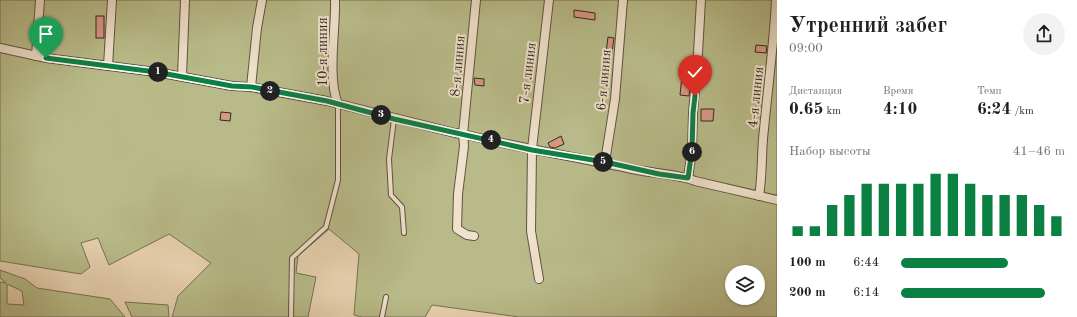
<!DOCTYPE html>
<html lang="ru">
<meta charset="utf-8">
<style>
body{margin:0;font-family:"Old Standard TT",serif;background:#f2f2f2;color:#202124;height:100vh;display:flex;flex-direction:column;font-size:15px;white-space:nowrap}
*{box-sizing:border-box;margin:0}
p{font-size:13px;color:#757577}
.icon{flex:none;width:22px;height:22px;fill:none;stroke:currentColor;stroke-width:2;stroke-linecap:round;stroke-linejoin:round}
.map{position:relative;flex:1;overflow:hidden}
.details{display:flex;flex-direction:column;background:#fff;width:300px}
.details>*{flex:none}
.tools{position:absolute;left:725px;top:265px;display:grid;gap:8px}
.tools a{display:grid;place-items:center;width:40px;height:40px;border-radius:50%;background:#fff;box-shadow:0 1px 3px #0004;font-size:20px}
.pin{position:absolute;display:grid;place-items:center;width:34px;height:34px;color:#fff;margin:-41px -17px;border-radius:50% 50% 50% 0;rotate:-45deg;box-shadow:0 0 4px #0007}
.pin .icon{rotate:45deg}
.km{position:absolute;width:20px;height:20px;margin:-10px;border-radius:50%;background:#222;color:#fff;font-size:11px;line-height:20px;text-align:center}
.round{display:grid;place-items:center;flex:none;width:42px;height:42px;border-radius:21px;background:#f2f2f2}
.head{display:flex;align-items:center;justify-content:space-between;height:68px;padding:0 12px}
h1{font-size:22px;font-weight:600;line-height:30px}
.figures{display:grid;grid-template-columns:repeat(3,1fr);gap:6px;height:68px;padding:4px 12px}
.figures div{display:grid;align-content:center}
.figures b{font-size:17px;font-weight:600}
.figures small{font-size:11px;font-weight:400}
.figures p{font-size:11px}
.chart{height:112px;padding:8px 12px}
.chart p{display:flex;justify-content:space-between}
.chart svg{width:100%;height:72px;margin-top:4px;stroke:#0b8043;stroke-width:6}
ul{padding:0 12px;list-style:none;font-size:13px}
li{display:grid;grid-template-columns:64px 48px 1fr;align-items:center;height:30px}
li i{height:10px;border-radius:5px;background:#0b8043}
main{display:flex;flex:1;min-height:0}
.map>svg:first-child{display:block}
</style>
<main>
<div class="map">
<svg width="777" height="317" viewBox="0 0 777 317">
<rect width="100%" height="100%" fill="#e7d1af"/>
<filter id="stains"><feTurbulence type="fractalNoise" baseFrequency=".005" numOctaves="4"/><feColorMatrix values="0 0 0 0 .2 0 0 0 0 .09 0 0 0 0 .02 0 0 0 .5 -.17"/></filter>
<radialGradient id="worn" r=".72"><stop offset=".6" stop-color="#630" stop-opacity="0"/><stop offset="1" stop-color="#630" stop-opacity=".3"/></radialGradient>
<g fill="#b8bb89" stroke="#767154" fill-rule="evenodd">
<path d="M0 0H777V317H519L432 305 425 317H362L354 315 359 254 329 229 298 256 296 273 316 277 308 317H172L178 296 211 263 169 234 109 265 98 238 81 243 90 267 81 274 0 261ZM732 272H758V298H732Z"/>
<path d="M0 270 25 279 37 288 110 299 125 317H0V282L6 283 0 278ZM7 284 22 291 24 305 7 304Z"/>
<polygon points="125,302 168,305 169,317 132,317"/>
</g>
<g fill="#d79884" stroke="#342720">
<polygon points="574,10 595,13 595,20 574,17"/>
<rect x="96" y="16" width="8" height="22"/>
<polygon points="608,37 614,38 609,72 601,71 604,52 606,53"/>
<polygon points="756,45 767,46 766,53 755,52"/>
<polygon points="682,76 691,77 689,96 680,95"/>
<polygon points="474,78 484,79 484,86 475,85"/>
<polygon points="701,109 714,109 713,121 701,121"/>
<polygon points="221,112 231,113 230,121 220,120"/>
<polygon points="561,136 564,144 555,148 550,147 548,143"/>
</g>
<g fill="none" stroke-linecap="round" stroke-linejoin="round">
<defs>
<g id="lane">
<polyline points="394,119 389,159 391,195 402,207 404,233"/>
<polyline points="291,317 292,258 326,227 338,180 338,104"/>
<polyline points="382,317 386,297"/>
</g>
<g id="street">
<path d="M335 0C336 30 327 77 338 104"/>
<path d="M0 48 46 58 156 72 232 86 251 87 327 101 455 133 463 134C519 148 576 157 632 169 649 173 680 174 695 181L777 200"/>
<polyline points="36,56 40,0"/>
<polyline points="108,66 112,0"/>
<polyline points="182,76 185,0"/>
<polyline points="251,87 257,28 262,0"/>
<polyline points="605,162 615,99 623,0"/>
<polyline points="688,178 692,150 693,113 698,53 701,0"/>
<path d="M759 196C763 173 761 151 764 129 768 86 774 43 776 0"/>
<polyline points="474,236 467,235 457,229 458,194 464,146 463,134 476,0"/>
<polyline points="539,279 531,231 532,149 549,0"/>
</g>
</defs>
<use href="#lane" stroke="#615244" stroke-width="6"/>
<use href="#street" stroke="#615244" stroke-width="10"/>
<use href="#lane" stroke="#efe1cb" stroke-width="4"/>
<use href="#street" stroke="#efe1cb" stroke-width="8"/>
</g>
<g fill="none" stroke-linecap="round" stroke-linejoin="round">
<defs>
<polyline id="route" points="46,58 156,72 232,86 252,87 327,101 394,119 532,150 605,162 659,174 688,178 692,150 693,113 695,96"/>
</defs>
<use href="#route" stroke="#fff" stroke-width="8"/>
<use href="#route" stroke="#0b8043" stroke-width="5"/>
</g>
<g text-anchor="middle" stroke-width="4" stroke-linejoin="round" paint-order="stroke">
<g font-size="14" fill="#342720" stroke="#efe1cb">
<text transform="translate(322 52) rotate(-90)" y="5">10-я линия</text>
<text transform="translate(457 66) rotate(-85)" y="5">8-я линия</text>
<text transform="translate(527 73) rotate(-83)" y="5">7-я линия</text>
<text transform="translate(603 80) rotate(-85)" y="5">6-я линия</text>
<text transform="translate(755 97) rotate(-84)" y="5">4-я линия</text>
</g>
</g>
<rect width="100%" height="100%" filter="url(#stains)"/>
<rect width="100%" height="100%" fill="url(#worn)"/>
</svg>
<div class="tools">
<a><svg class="icon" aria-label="layers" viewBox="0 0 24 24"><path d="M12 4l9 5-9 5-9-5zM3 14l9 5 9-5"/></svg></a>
</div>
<div class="pin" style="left:46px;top:58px;background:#1e9e55"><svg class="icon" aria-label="arrive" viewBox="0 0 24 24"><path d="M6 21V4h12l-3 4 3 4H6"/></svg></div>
<div class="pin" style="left:695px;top:96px;background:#d93025"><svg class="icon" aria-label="check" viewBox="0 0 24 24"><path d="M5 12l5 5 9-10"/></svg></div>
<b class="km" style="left:158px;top:72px">1</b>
<b class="km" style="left:270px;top:91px">2</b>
<b class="km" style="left:381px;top:115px">3</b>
<b class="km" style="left:491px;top:140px">4</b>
<b class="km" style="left:603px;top:162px">5</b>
<b class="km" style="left:692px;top:152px">6</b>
</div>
<section class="details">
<div class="head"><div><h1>Утренний забег</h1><p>09:00</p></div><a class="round"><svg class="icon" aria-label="share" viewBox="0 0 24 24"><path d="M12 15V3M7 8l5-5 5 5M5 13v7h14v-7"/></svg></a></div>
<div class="figures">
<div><p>Дистанция</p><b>0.65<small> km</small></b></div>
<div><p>Время</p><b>4:10</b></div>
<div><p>Темп</p><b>6:24<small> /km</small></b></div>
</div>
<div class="chart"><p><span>Набор высоты</span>41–46 m</p>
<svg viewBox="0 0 160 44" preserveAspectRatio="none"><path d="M5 44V38M15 44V38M25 44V25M35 44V19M45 44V12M55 44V12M65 44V12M75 44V12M85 44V6M95 44V6M105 44V12M115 44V19M125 44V19M135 44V19M145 44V25M155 44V32"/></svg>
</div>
<ul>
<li><b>100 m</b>6:44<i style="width:65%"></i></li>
<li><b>200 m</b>6:14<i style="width:88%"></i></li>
</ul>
</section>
</main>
